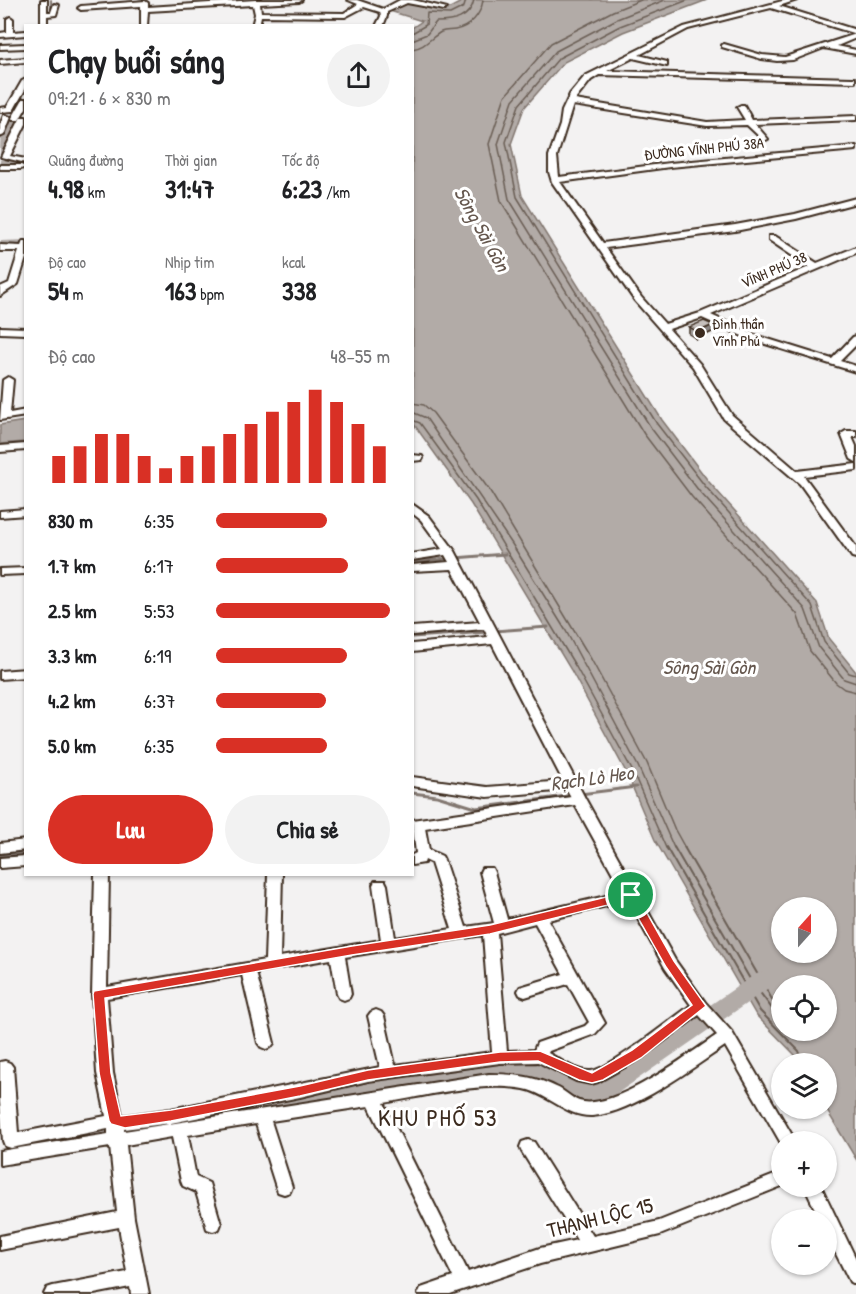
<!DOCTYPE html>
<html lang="vi">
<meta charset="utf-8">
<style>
body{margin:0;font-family:"Patrick Hand",sans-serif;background:#f2f2f2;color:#202124;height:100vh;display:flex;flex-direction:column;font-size:22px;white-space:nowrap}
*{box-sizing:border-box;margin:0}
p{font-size:20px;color:#757577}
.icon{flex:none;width:33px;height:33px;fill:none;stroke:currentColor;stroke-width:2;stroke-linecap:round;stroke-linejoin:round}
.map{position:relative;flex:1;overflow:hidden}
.sheet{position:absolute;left:24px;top:24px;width:390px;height:852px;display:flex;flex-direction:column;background:#fff;border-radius:0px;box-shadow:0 2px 4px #0004}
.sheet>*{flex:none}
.needle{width:39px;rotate:21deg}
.fabs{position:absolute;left:771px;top:897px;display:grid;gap:12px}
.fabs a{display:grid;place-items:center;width:66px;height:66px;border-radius:50%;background:#fff;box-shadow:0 2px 4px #0004;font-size:30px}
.pin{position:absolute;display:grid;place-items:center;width:51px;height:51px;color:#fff;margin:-26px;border:3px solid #fff;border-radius:50%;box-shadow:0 2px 6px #0007}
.round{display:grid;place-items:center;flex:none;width:63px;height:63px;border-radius:32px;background:#f2f2f2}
.headline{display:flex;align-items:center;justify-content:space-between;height:102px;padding:0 24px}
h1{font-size:33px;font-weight:700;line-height:45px}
.metrics{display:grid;grid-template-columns:repeat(3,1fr);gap:9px;height:102px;padding:6px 24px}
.metrics div{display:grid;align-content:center}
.metrics b{font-size:26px;font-weight:700}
.metrics small{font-size:16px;font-weight:400}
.metrics p{font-size:16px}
.chart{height:168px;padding:12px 24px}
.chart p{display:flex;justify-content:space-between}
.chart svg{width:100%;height:108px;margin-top:6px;stroke:#d93025;stroke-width:6}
.primary-button{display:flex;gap:12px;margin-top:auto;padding:12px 24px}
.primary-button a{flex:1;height:69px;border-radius:36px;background:#d93025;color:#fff;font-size:24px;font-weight:700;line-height:69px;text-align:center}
.primary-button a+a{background:#f2f2f2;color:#202124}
ul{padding:0 24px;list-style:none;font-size:20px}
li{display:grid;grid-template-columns:96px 72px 1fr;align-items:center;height:45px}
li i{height:15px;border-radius:8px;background:#d93025}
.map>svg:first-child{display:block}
</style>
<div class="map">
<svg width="856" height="1294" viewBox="0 0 856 1294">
<rect width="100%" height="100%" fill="#f3f2f2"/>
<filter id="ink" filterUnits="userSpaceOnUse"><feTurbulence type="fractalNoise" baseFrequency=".0167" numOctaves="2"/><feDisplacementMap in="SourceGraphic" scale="12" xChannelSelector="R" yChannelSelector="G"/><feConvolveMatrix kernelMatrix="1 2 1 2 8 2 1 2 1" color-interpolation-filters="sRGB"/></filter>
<g filter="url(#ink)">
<g fill="#b2aba7" stroke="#827770" stroke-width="1.5" fill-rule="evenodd">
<path d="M465 0H707L623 32 564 62 524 108 511 144 522 196 662 420 709 482 817 603 829 639 856 672V1159L826 1109V1064L800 1063 795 1055 756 1015 655 840 626 772 571 670 471 504 413 423 412 28 422 21 390 11 406 3 450 8ZM782 908H826V952H782ZM782 986H826V1030H782Z"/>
<polygon points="25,421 25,442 0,444 0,425"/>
</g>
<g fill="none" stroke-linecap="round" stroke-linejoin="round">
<g stroke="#6b5e55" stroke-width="1.5">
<polyline points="641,0 613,11 551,43 505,96 489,144 501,201 644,434 692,497 797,614 810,651 836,683 844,689 856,692"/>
<polyline points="665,0 617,19 556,51 513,100 498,144 509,199 651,428 699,491 805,609 819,648 844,679 856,683"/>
<polyline points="688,0 620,26 559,58 519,105 506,142 517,197 657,424 705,486 812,606 824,642 849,673 856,675"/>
<polyline points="412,33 426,25 427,13 450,14 464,7 466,0"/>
<path d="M412 40 427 34 436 22C453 22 470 19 474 0"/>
<path d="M412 49C426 47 430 38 441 32 445 30 450 31 455 30 470 27 481 15 483 0"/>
<polyline points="412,403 424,405 433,413 490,491 591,659 647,763 675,830 685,848"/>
<polyline points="412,412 426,418 512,544 566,631 638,766 674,848"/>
<polyline points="412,420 420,423 476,500 576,667 632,770 666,848"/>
</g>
<g stroke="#6b5e55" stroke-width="2">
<polyline points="666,847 760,1011 799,1051 804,1064"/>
<polyline points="674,847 750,979 782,1022"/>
<polyline points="684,847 773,1001 782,1010"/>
</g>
<polyline stroke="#827770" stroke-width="2" points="51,0 51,12"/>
<g stroke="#827770" stroke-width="3">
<polyline points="455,558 505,554"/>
<polyline points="412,562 448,559"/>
<polyline points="495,631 548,627"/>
<polyline points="412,637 488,632"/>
<polyline points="412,793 437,796 476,808 574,795"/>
<polyline points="580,794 636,787"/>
</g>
<polyline stroke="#827770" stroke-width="4" points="0,856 26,853"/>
<g fill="#b2aba7" fill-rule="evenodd">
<path d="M12 117 18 120 6 150 0 154C0 141 0 122 12 117Z"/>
<rect x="0" y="160" width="26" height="8"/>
<polygon points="26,240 26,248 0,249 0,241"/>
<polygon points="762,972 770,975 773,981 770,987 602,1104 594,1107 510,1073 271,1112 263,1109 259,1102 263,1095 271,1092 511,1054 592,1086 754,975"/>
</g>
<defs>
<g id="minor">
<polygon points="41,0 47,0 47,12 51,12 54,4 59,5 56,15 47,16 47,26 41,26"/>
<polygon points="256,0 302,0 299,2 260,4 261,12 344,13 358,4 348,0 357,0 383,9 400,0 413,0 447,8 444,10 407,3 387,12 387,16 383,26 376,26 381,16 380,12 364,7 345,17 261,16 259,26 252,26 255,14 253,5 148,11 147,26 141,26 141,6 81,10 78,8 81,6 145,1 148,3 148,7"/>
<polygon points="786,0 797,0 779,6 856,30 856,38 837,46 856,50 856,54 824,48 793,60 777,61 762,59 722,47 722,45 724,44 762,55 785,57 856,34 771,8 688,29 639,55 667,62 667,66 633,58 607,71 852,78 855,78 855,82 599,75 591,80 575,100 707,122 745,120 737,107 741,105 744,105 752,120 856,116 856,120 755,124 768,139 764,141 747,125 707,126 573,105 557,156 559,177 670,163 856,146 856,150 670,167 560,182 603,243 735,225 795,214 856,198 856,203 796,219 735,231 606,248 641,297 665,324 700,313 809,267 769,240 769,236 775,236 817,263 856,247 856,253 711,315 755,335 832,359 853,337 856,336 856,345 840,361 856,366 856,372 749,339 702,318 669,329 700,364 732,415 797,471 856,464 856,470 804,476 856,547 856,558 852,557 800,484 724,419 693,367 635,301 552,182 549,172 549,156 560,125 562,111 570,94 585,76 684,27"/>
<polygon points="10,17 13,19 13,32 26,31 26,35 0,37 0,33 7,32 7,19"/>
<polygon points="26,44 26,48 0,49 0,45"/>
<polygon points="26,58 26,62 0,64 0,60"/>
<polygon points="26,79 26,88 13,111 0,112 0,108 7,107 22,81"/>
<polygon points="23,99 26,99 26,108 19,120 13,120 12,118"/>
<polygon points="4,115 11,117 4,135 0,137 0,125"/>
<polygon points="21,117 26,117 26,124 10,156 26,159 26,163 1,157"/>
<polygon points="0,165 21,165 25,167 21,169 0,169"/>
<polygon points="23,241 26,241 26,258 18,284 0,296 0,287 9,283 19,251 0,251 0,245 21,246"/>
<polygon points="0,327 26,328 26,334 0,333"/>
<polygon points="8,377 13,380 10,413 26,410 26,416 0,420 3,380"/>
<polygon points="846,431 856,431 856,437 852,437 856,446 856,462 851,459 841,434"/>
<polygon points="26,444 26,450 0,452 0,446"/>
<polygon points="412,455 422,456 423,458 422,460 412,461"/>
<path d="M412 504 429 516 455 551 586 800 675 960 705 1002 732 1032 796 1142H782V1145L725 1046C691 1069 633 1113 592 1116 566 1117 549 1094 524 1089 482 1081 426 1096 384 1103L468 1272 540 1248 577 1240 522 1152 520 1147 522 1142 528 1140 534 1142 593 1236 659 1221 782 1172V1186L660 1235 540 1264 450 1294H418L421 1288 453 1277 369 1106 271 1121 292 1187 290 1192 284 1194 278 1192 276 1187 256 1124 188 1135 196 1177 209 1183 221 1224 219 1229 213 1231 207 1229 196 1192 183 1186 181 1181 172 1137 126 1145 134 1218 149 1294H131L130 1287 94 1294H44L47 1288 53 1286 127 1272 119 1227 0 1250V1236L117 1212 110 1147 0 1165V1151L108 1134V1129L11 1148 5 1146 3 1141 0 1102V1062L5 1061 10 1063 13 1067 18 1133 106 1116 97 1073 92 994 95 874H109L107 987 265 960 268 874H282L280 957 381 940 373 885 375 881H385L387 885 395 938 452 929 431 863 425 860 424 863 412 865V855L416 853 412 820 571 797 567 790 487 797 412 786V777L487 787 563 781 492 644 412 652V644L488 637 484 629 412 635V627L480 622 452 569 412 571V565L449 562 445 555 412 560V554L442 549 421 520 412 513ZM575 805 623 892 507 919 494 872 492 868H482L480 872 494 923 466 927 444 860 442 856 429 850 425 828ZM628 901 665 968 691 1005C673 1018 608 1070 591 1071 576 1072 561 1060 548 1053L549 1051 595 1034 605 1023 548 920ZM535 923 563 974 520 987 518 991 520 995 525 997 568 984 589 1022 585 1026 537 1043 534 1050 507 1051 497 933ZM483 935 492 1052 395 1065 384 1016 381 1012 376 1010 371 1012 368 1016 380 1067 171 1109 122 1116 113 1073 107 998 242 975 258 1043 261 1047 266 1049 271 1047 274 1043 256 972 331 959 337 994 339 998 344 1000 349 998 351 994 345 957ZM699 1015 717 1035C689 1054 613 1112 579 1101 571 1098 564 1090 556 1087 535 1076 512 1074 489 1074L124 1131V1129L171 1123 300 1097 368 1081 500 1063 538 1062 576 1081 591 1084 598 1082 641 1058Z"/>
<polygon points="26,509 26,515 0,517 0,511"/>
<polygon points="26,568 26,574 0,575 0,569"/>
<polygon points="26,669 26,677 0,679 0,671"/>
<polygon points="26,840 26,850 0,853 0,843"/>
<polygon points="26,856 26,866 0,868 0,858"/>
<polygon points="804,1186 821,1186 856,1259 856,1285 850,1282 826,1234 826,1220 820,1220"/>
</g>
</defs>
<use href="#minor" stroke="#3b2a1e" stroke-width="4"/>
<use href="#minor" fill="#fff" fill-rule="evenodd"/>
</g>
<polygon fill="#aaa5a3" stroke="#3b2a1e" stroke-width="1.5" points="689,327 712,332 697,339 689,334"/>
<polygon fill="#8b8684" stroke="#3b2a1e" stroke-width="1.5" points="713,325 712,332 697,339 698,332"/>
<polygon fill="#c6c0bd" stroke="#3b2a1e" stroke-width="1.5" points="704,321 713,325 698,332 689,327"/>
</g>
<path fill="#d93025" stroke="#fff" stroke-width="1.5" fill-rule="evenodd" d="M631 891 635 892 674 961 706 1006 641 1058 603 1080 592 1083 579 1080 538 1061 500 1062 368 1080 300 1096 171 1121 125 1128 111 1124 109 1121 99 1073 93 994 94 991 352 946 490 925ZM628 900 666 967 692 1005 632 1050 592 1073 540 1051 500 1052 368 1070 300 1086 171 1110 121 1116 111 1073 105 998 352 955 490 934Z"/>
<circle fill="#3b2a1e" stroke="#fff" stroke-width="2" cx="700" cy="333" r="6"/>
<g text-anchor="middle" stroke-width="6" stroke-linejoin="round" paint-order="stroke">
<g font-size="15" fill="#3b2a1e" stroke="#fff">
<text transform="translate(704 149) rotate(-6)" y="5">ĐƯỜNG VĨNH PHÚ 38A</text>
<text transform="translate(774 270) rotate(-23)" y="5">VĨNH PHÚ 38</text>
</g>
<g font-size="15" fill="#3b2a1e" stroke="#fff" text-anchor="start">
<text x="712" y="329">Đình thần<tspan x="712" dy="17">Vĩnh Phú</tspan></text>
</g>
<g font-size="20" font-style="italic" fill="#65574e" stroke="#fff">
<text transform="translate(482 229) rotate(61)" y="7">Sông Sài Gòn</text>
<text x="709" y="674">Sông Sài Gòn</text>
<text transform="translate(592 778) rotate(-8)" y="7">Rạch Lò Heo</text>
</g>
<g font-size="21" fill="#3b2a1e" stroke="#fff">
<text transform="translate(600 1218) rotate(-14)" y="7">THẠNH LỘC 15</text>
</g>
<g font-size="24" letter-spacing="1.5" fill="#3b2a1e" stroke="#fff">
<text x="438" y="1126">KHU PHỐ 53</text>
</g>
</g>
</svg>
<div class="fabs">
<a><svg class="needle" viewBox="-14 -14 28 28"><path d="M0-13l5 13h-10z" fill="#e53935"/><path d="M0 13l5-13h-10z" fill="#757577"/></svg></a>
<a><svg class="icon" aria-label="locate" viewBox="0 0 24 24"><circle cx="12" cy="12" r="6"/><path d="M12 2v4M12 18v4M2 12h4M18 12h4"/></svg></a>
<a><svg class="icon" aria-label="layers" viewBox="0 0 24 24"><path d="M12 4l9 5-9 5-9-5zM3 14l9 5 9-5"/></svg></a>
<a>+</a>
<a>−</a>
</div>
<div class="pin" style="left:631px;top:895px;background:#1e9e55"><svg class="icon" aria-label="arrive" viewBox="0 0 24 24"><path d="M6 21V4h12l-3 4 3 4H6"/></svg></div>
<section class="sheet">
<div class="headline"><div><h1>Chạy buổi sáng</h1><p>09:21 · 6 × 830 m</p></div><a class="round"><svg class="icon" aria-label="share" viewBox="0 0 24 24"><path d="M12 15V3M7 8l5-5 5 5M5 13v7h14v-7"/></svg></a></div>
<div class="metrics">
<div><p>Quãng đường</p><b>4.98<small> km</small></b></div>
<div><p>Thời gian</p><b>31:47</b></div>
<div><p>Tốc độ</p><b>6:23<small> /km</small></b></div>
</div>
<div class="metrics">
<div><p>Độ cao</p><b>54<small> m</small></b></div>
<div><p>Nhịp tim</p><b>163<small> bpm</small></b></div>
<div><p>kcal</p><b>338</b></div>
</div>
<div class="chart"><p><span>Độ cao</span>48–55 m</p>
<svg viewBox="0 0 160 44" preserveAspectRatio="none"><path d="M5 44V33M15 44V29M25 44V24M35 44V24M45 44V33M55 44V38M65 44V33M75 44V29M85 44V24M95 44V20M105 44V15M115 44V11M125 44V6M135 44V11M145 44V20M155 44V29"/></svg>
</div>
<ul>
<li><b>830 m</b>6:35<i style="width:64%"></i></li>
<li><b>1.7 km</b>6:17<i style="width:76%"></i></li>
<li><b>2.5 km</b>5:53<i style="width:100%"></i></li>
<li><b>3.3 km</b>6:19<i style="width:75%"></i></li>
<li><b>4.2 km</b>6:37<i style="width:63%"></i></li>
<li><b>5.0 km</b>6:35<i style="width:64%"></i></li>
</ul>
<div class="primary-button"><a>Lưu</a><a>Chia sẻ</a></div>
</section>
</div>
